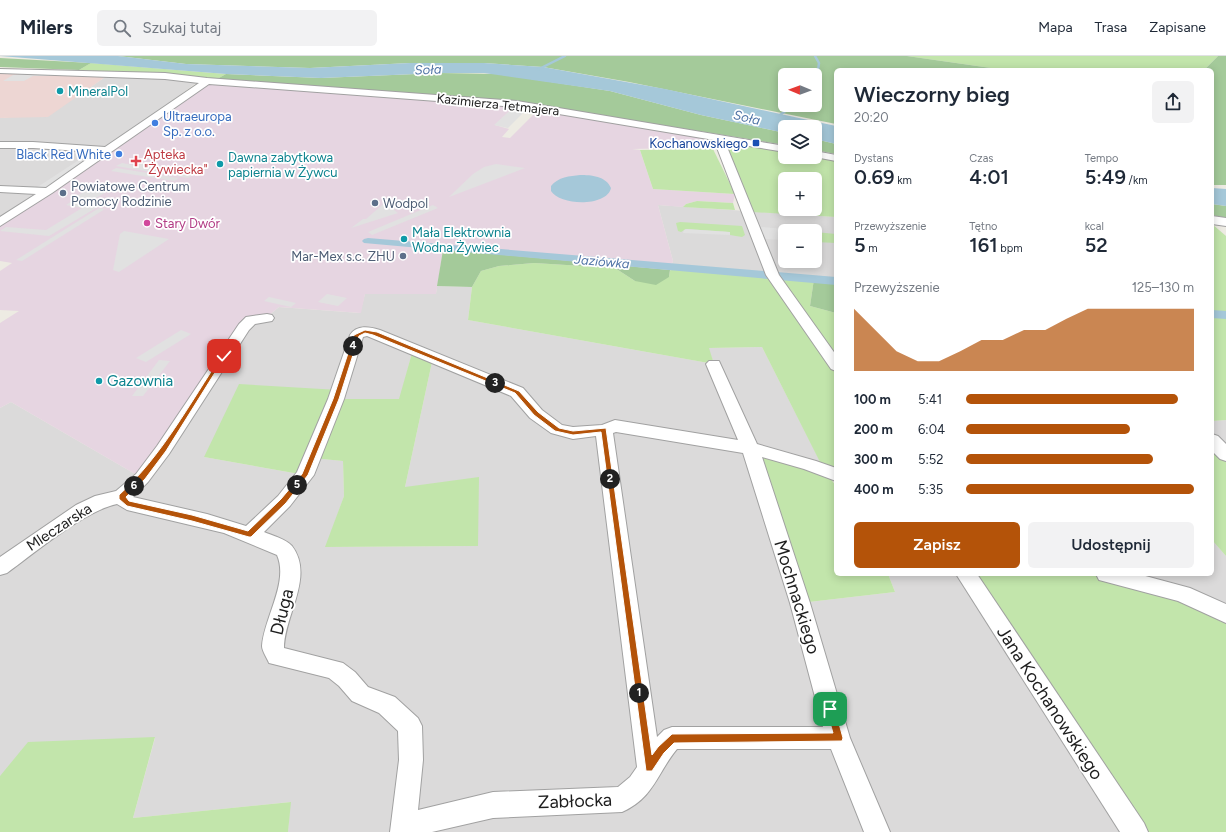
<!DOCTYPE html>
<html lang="pl">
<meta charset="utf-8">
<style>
body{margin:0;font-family:Figtree,sans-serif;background:#f2f2f3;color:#1f2937;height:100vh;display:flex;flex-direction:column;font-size:15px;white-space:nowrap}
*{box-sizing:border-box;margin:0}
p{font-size:13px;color:#747a83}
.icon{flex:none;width:22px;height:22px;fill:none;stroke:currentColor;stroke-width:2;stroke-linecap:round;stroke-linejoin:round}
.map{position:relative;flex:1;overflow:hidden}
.drawer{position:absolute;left:834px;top:12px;width:380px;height:508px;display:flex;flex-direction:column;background:#fff;border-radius:6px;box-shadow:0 2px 10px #0003}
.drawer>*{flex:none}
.needle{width:26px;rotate:271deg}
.tools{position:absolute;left:778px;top:12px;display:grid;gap:8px}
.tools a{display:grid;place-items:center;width:44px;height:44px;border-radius:6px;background:#fff;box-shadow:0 2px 10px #0003;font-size:20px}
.pin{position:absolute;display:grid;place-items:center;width:34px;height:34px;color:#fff;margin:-17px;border-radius:8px;box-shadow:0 2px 6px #0006}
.km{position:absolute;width:20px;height:20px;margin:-10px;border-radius:50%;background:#222;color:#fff;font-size:11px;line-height:20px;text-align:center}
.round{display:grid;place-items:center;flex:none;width:42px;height:42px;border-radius:6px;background:#f2f2f3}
.summary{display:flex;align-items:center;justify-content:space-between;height:68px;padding:0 20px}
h1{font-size:22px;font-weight:600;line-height:30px}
.figures{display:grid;grid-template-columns:repeat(3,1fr);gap:6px;height:68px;padding:4px 20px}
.figures div{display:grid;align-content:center}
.figures b{font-size:20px;font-weight:600}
.figures small{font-size:11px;font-weight:400}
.figures p{font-size:11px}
.chart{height:112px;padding:8px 20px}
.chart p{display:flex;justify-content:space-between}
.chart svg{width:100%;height:72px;margin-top:4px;fill:#b45309;opacity:.7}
.button{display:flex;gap:8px;margin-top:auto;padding:8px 20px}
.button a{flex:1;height:46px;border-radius:6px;background:#b45309;color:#fff;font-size:16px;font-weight:600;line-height:46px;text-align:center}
.button a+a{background:#f2f2f3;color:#1f2937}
ul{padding:0 20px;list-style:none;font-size:13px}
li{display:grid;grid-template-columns:64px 48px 1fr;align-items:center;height:30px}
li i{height:10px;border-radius:5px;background:#b45309}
header{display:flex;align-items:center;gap:24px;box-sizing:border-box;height:56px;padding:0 20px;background:#fff;border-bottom:1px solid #e0e1e3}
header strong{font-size:19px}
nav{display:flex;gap:22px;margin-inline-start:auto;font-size:14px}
.search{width:280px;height:36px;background:#f2f2f3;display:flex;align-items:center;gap:10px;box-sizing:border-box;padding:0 14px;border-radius:6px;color:#747a83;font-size:15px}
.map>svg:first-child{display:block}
</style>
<header>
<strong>Milers</strong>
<div class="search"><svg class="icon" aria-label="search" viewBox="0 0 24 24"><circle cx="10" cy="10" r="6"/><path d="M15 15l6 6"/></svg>Szukaj tutaj</div>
<nav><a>Mapa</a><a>Trasa</a><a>Zapisane</a></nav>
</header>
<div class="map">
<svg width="1226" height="776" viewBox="0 0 1226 776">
<rect width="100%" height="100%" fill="#edebe3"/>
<g fill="#dbdada" fill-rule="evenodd">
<polygon points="108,19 163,22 196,27 107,94 0,164 0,62 6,62 85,35"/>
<path d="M658 149 836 161V225L671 210 673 205ZM785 175H815V205H785Z"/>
<path d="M437 230 472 231 468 264 714 308 708 292 762 291 825 415 800 547 895 536 888 518H966L1135 776H288L290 746 133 762 155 682 0 720V352L11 346 142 422 251 260H268L279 251 360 257 365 238H436ZM412 297 432 306 405 431 478 490 326 491 344 440 343 405 312 402 305 419 204 401 336 343H400Z"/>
<polygon points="1226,364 1226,403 1212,390 1212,365"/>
<polygon points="1212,484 1226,500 1226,558 1127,518 1212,518"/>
</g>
<polygon fill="#edd6d3" points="0,16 108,19 48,61 0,62"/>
<polygon fill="#e6d5e1" points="207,27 515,50 495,69 509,73 502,81 510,82 537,55 540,54 659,73 704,83 715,91 632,93 640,94 653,133 735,138 733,147 697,145 686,148 683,151 658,149 673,205 670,214 443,195 436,238 365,238 361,257 279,251 268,260 251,260 142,422 11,346 0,352 0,267 19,255 0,254 0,215 12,207 0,205 0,168"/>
<g fill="#c2e5ab" fill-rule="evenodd">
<polygon points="907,0 1218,0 1204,14 1005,14"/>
<polygon points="91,7 226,18 217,23 200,22 202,21 196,22 79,14"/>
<path d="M732 87 785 95V101L836 103V161L752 156 725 91ZM785 123H815V153H785Z"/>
<polygon points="713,93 735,138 653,133 640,94"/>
<polygon points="697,145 733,147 735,154 683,151 686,148"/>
<polygon points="680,166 742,170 745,179 742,181 730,179 729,176 686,173 681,176 678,175 676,167"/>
<polygon points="1212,168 1226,180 1226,364 1212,365"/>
<polygon points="815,176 836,178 836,187 815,186"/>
<polygon points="534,207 615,212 635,225 669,221 671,210 814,223 810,250 836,257 836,419 825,415 836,430 836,518 888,518 895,536 800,547 744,391 824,414 762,291 709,292 714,308 468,264 472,231 481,215 499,210"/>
<polygon points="412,297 432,306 405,431 479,421 478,490 325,491 344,440 343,405 312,402 305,419 204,401 239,328 339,334 336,343 399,343"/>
<polygon points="1212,390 1226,403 1226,500 1212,484"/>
<polygon points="966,518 1127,518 1226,558 1226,776 1135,776"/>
<polygon points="155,681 133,762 291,746 288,776 0,776 0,720 28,686"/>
</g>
<g fill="#a4ca9a" fill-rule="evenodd">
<path d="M118 0H907L1005 14H836V68L629 26 543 11 484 7H410L310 12 186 8ZM785 19H815V49H785Z"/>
<polygon points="1218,0 1226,0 1226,129 1212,129 1212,14 1204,14"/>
<polygon points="0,2 91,7 79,14 0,11"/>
<polygon points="440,17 498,18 610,35 701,59 785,77 785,89 518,46 217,23 226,18 321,22"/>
<polygon points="815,83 836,88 836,98 815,94"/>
<polygon points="1212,148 1226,150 1226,162 1212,159"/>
<polygon points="443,194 471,196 670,214 669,221 656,229 635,225 615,212 534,207 499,210 481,215 472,231 437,230"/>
<polygon points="773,219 836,225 836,257 810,250 814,223"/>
</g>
<g fill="#e1e1e1">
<polygon points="22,18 55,19 52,20 33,20 24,25 3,25 13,19"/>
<polygon points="515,50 527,53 508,72 494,69"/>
<polygon points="91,96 98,96 44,133 36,132"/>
<polygon points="122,107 137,110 141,107 199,116 188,122 116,110"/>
<polygon points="496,108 525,112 449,141 473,118 484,111"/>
<polygon points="116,112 179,122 174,125 111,115"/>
<polygon points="96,129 104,130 97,134 106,136 93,144 75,141"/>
<polygon points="389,143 405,147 394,154 398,157 351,172 363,163 366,163"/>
<polygon points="72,145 101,149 49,180 0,175 6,171 46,174 82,152 66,149"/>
<polygon points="433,149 438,152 372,179 368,176"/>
<polygon points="99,152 105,153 22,205 16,204"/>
<polygon points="761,171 784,173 784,184 764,183"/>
<polygon points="686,173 730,176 730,179 683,177 684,174"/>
<polygon points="124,175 169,183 119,216 113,214 120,178"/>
<polygon points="327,238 347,242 338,250 318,246"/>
<polygon points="269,241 296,247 291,251 264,245"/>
<polygon points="181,274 191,278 146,306 136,302"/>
<polygon points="159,304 170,305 143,340 132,340"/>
</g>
<g fill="#a5c8d9">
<polygon points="0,0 118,0 186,8 310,12 410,7 484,7 543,11 665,33 836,70 836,88 815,83 815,71 785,71 785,77 701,59 610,35 484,17 440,17 321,22 226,18"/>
<path d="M580 119C591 119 606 120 611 132 607 151 560 150 551 135V130C558 121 570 120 580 119Z"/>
<polygon points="1212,132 1226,133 1226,150 1212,148"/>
</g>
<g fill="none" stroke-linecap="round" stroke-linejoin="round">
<g stroke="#a5c8d9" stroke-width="2.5">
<polyline points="537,14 565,0"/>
<polyline points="808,19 818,14 819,7 815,0"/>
<polyline points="777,61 794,49"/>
</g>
<g fill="#a5c8d9" fill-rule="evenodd">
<polygon points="368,182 836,221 836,229 364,187 362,185 364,183"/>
<polygon points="1212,254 1226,255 1226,263 1212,262"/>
</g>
<defs>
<g id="minor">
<polygon points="0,13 165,17 207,22 517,45 785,90 785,96 725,86 779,219 836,299 836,315 831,313 766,219 714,84 517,51 209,28 52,137 0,170 0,161 36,138 0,136 0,130 46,132 97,96 33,92 0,92 0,86 33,86 105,91 199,27 165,23 0,17"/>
<polygon points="815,95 836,99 836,105 815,101"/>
<polygon points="1212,160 1226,162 1226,170 1212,168"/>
<path d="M267 258 272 259 274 262 272 265 255 268 249 274 169 398 148 426 133 441 207 458 246 470 278 440 297 416 328 343 350 279C357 268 370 271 380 274L523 332 542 354 562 369 573 371 602 369 615 364 738 384 706 308 709 305H719L757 388 816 405 836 412V425L804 413 762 401 810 547 850 682 890 776H864L831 693H677C657 717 654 742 622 756L493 762 432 776H390L399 704 398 675 379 657 352 645 339 630 329 622 269 607C267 602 262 595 262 590 264 562 289 526 277 499L224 477 127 454 117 448C84 455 36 496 7 517L0 519V501L76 449 95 440 116 435 136 418 157 390 239 268 246 261ZM367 280 511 340 530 362 551 377 573 383 596 380 637 711 630 721 618 731 493 736 418 754 423 704 422 670 418 662 395 641 368 631 355 616 343 607 284 592C284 560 315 520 292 490 286 483 271 479 264 476L290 450 314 419 344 343 363 281ZM616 376 743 397 790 547 823 671H672L664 674 657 681 613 377Z"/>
<polygon points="1212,378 1218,380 1226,388 1226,405 1220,403 1212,395"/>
<polygon points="956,518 977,518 1144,767 1148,776 1120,776"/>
<polygon points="1096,518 1138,518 1190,532 1226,548 1226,567 1178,545 1099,524"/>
</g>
</defs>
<use href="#minor" stroke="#a1a1a1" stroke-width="2"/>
<use href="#minor" fill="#fff" fill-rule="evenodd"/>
</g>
<path fill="#b45309" stroke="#fff" d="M365 274 377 276 519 335 538 356 559 372 573 375 606 372 652 699 658 691 672 678 833 677 826 653 830 649 835 653 843 682 842 685 674 687 664 697 652 715H646L601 376 573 379 555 375 534 359 515 337 373 279 365 277 359 280 339 343 308 419 286 447 251 481H249L192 465 127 450 119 443V439C162 400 190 347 222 299H226L166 395 145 423 126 441 129 445 192 459 248 475 281 443 302 418 333 343 354 279Z"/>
<g fill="#0f9aa8" stroke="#fff" stroke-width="1.5">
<circle cx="60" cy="35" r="4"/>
<circle cx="220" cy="108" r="4"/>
<circle cx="404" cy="183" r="4"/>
<circle cx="99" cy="325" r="4"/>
</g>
<g fill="#3f7fe0" stroke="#fff" stroke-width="1.5">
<circle cx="155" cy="67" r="4"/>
<circle cx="119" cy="98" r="4"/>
</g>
<rect fill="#1a4fb4" stroke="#fff" stroke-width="1.5" x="752" y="83" width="8" height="8" rx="2"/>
<path fill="#e0444e" stroke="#fff" stroke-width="1.5" d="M134 99h4v4h4v4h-4v4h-4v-4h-4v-4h4z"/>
<g fill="#5c6f8a" stroke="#fff" stroke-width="1.5">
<circle cx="63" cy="137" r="4"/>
<circle cx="375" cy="147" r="4"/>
<circle cx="403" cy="200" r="4"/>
</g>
<circle fill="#d1479c" stroke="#fff" stroke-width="1.5" cx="147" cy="167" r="4"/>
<g text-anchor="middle" stroke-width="3.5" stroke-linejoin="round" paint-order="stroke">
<g font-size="13" font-style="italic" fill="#4f73a6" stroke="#fff">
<text transform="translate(428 13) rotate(-2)" y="5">Soła</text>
<text transform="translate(747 61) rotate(13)" y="5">Soła</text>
<text transform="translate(602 205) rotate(5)" y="5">Jaziówka</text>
</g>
<g font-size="13" fill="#0d838f" stroke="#fff" text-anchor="start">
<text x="68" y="40">MineralPol</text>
<text x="228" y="106">Dawna zabytkowa<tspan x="228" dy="15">papiernia w Żywcu</tspan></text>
<text x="412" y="181">Mała Elektrownia<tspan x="412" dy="15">Wodna Żywiec</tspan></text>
</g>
<g font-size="13" fill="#1d1d1d" stroke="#fff">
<text transform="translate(498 48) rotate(6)" y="5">Kazimierza Tetmajera</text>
</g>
<g font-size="13" fill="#366cbe" stroke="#fff" text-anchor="start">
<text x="163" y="65">Ultraeuropa<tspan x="163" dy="15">Sp. z o.o.</tspan></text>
<text x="111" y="103" text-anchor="end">Black Red White</text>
</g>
<g font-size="13" fill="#164399" stroke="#fff" text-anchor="end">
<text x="748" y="92">Kochanowskiego</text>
</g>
<g font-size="13" fill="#be3a42" stroke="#fff" text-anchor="start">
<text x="144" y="103">Apteka<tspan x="144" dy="15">"Żywiecka"</tspan></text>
</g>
<g font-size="13" fill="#4e5e75" stroke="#fff" text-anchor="start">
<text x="71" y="135">Powiatowe Centrum<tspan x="71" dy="15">Pomocy Rodzinie</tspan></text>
<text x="383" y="152">Wodpol</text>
<text x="395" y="205" text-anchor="end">Mar-Mex s.c. ZHU</text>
</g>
<g font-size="13" fill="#b23c85" stroke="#fff" text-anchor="start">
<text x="155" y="172">Stary Dwór</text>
</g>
<g font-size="15" fill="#0d838f" stroke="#fff" text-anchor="start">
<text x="107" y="330">Gazownia</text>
</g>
<g font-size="15" fill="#1d1d1d" stroke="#fff">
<text transform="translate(59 471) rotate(-33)" y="5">Mleczarska</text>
</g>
<g font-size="18" fill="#1d1d1d" stroke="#fff">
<text transform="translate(797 541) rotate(73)" y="6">Mochnackiego</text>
<text transform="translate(282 556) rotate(-76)" y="6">Długa</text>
<text transform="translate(1050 647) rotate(57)" y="6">Jana Kochanowskiego</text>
<text transform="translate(575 745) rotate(-2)" y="6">Zabłocka</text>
</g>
</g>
</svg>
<div class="tools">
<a><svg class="needle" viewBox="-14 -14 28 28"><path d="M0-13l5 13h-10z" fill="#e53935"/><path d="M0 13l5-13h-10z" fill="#747a83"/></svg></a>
<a><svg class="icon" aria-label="layers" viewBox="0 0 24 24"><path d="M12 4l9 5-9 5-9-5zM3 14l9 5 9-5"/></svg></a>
<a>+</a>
<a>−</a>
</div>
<div class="pin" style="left:830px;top:653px;background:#1e9e55"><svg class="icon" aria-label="arrive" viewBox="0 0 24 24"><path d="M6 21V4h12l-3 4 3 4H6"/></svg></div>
<div class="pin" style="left:224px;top:300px;background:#d93025"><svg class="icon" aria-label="check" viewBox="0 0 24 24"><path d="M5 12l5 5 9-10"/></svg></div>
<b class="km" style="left:639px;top:637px">1</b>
<b class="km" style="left:610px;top:423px">2</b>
<b class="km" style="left:495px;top:327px">3</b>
<b class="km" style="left:353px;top:290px">4</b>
<b class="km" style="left:297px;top:429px">5</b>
<b class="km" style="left:134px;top:430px">6</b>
<section class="drawer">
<div class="summary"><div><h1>Wieczorny bieg</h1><p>20:20</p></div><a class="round"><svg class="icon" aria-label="share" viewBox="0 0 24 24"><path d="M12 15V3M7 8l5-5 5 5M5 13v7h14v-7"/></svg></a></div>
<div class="figures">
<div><p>Dystans</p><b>0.69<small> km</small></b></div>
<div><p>Czas</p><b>4:01</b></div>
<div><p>Tempo</p><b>5:49<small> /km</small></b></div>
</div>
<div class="figures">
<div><p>Przewyższenie</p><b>5<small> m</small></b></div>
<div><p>Tętno</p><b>161<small> bpm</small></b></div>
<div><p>kcal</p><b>52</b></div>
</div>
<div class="chart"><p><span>Przewyższenie</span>125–130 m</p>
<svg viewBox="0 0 160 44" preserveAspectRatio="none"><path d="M0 44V6L10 19L20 32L30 38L40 38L50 32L60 25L70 25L80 19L90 19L100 12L110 6L120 6L130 6L140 6L150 6L160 6V44z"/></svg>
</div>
<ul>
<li><b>100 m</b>5:41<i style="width:93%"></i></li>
<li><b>200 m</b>6:04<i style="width:72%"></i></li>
<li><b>300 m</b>5:52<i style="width:82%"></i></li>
<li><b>400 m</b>5:35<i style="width:100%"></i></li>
</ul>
<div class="button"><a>Zapisz</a><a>Udostępnij</a></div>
</section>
</div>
